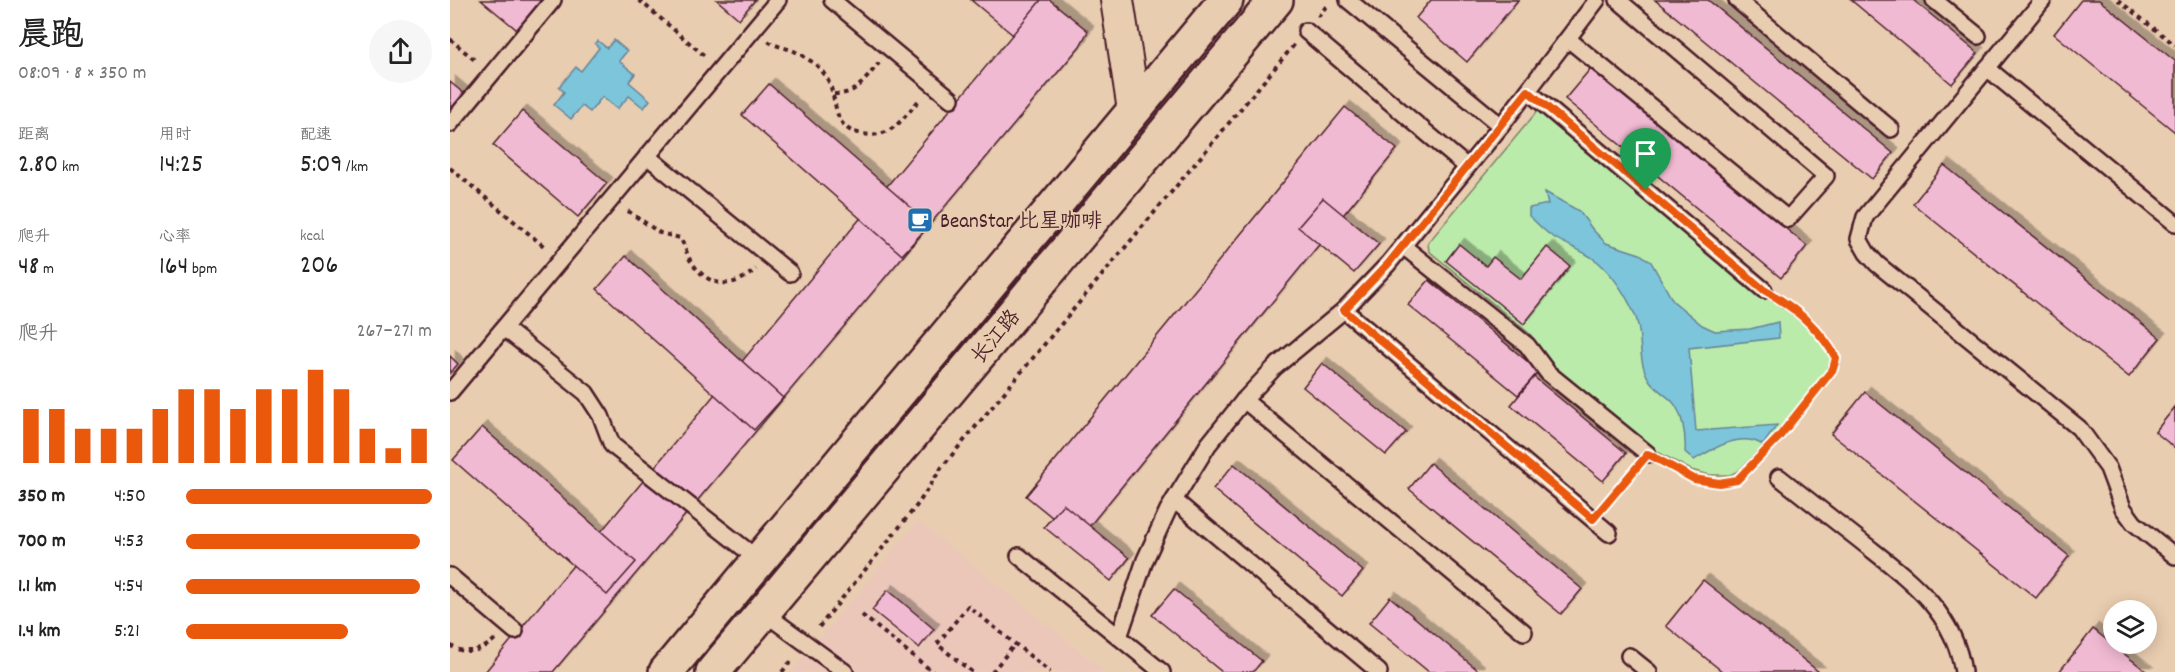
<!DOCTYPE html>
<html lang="zh">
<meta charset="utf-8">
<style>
body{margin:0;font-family:Dekko,"LXGW WenKai TC",sans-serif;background:#f6f6f6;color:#222;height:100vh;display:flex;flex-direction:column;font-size:22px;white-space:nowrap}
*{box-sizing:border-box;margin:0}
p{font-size:20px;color:#767676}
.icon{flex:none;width:33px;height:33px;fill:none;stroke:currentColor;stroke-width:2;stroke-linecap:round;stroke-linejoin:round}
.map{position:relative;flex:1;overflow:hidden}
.panel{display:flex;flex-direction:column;background:#fff;width:450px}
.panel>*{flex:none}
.tools{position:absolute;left:1653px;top:600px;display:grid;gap:12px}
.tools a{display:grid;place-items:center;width:54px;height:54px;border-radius:50%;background:#fff;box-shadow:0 3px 15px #0003;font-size:30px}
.pin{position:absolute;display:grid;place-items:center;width:51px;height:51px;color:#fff;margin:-62px -26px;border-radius:50% 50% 50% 0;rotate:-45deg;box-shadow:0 0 6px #0007}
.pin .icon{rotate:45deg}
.round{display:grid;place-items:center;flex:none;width:63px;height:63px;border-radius:32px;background:#f6f6f6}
.overview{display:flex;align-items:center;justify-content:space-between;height:102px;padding:0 18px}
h1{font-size:33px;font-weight:600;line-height:45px}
.stats{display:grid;grid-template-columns:repeat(3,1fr);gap:9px;height:102px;padding:6px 18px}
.stats div{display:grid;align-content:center}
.stats b{font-size:26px;font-weight:600}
.stats small{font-size:16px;font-weight:400}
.stats p{font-size:16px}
.chart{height:168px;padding:12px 18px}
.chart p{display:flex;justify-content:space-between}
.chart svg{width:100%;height:108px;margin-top:6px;stroke:#ea580c;stroke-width:6}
ul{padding:0 18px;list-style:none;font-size:20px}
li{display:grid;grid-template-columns:96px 72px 1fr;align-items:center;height:45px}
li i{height:15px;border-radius:8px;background:#ea580c}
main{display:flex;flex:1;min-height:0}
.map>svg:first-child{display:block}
</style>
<main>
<section class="panel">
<div class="overview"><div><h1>晨跑</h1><p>08:09 · 8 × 350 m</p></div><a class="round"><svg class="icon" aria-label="share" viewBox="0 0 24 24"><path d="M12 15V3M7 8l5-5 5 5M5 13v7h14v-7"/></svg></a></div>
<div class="stats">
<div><p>距离</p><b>2.80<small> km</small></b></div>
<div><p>用时</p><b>14:25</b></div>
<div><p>配速</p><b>5:09<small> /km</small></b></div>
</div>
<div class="stats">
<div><p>爬升</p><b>48<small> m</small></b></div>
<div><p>心率</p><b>164<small> bpm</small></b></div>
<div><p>kcal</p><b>206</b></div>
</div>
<div class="chart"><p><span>爬升</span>267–271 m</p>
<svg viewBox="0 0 160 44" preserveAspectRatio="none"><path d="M5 44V22M15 44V22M25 44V30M35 44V30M45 44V30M55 44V22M65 44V14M75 44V14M85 44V22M95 44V14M105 44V14M115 44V6M125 44V14M135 44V30M145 44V38M155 44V30"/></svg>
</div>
<ul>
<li><b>350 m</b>4:50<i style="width:100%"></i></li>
<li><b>700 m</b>4:53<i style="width:95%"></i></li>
<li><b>1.1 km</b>4:54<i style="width:95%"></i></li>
<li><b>1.4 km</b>5:21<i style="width:66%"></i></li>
</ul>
</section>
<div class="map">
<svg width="1725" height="672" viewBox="0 0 1725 672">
<defs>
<filter id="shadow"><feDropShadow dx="5.5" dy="-5.5" stdDeviation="0" flood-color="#0004"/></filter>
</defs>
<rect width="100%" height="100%" fill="#e9cdb0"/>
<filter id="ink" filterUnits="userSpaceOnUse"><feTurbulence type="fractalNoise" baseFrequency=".0167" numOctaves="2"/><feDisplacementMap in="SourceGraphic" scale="12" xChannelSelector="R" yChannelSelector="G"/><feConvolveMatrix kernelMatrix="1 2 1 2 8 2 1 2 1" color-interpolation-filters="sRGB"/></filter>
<g filter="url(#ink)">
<polygon fill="#ebc7ba" points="468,521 656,672 341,672"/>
<path fill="#bbebaa" stroke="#82856a" stroke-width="1.5" d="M1089 109 1314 295C1331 305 1381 339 1381 361 1380 362 1378 369 1378 370L1326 434 1288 471 1280 475H1260L1241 470 1202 449 1113 378 1080 334 979 251 978 243Z"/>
<g fill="#7bc5db" stroke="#678395" stroke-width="1.5">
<polygon points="164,40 177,51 169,61 185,74 179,82 200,100 194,108 179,96 167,109 152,97 140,112 132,106 121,119 104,105 114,92 109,87 126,67 131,71 149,48 145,44 148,41 157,48"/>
<path d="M1095 192 1129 211 1143 230 1156 243 1190 254 1201 262 1223 301 1252 325 1265 331 1300 329 1328 322 1329 338 1239 348 1246 431 1327 425 1313 445C1290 431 1265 448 1244 460L1235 452C1236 436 1233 412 1221 400 1214 394 1206 389 1200 381 1186 361 1194 336 1185 315 1176 295 1164 276 1148 262 1133 250 1115 245 1100 235 1092 229 1086 222 1079 216V208L1098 204Z"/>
</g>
<g fill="#f1bad3" stroke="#4a1f2b" stroke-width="1.5" filter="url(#shadow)">
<polygon points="31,0 93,0 97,3 72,34"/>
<polygon points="267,0 305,0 289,19"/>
<polygon points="521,0 596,0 634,32 604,69"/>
<polygon points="591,0 600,0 638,31 630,46 103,672 35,672"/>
<polygon points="981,0 1068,0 1017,62 966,18"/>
<polygon points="1205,0 1258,0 1443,153 1422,179"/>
<polygon points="1401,0 1463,0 1528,53 1502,84"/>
<polygon points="1631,0 1649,0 1725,61 1725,132 1604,34"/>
<polygon points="1141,68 1357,246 1331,278 1115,99"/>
<polygon points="0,82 18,97 0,118"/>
<polygon points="319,84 480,224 452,255 292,115"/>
<polygon points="895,107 947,149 629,539 576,496"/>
<polygon points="72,111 157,183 128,217 43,145"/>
<polygon points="1494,165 1710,338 1679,377 1463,204"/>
<polygon points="873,198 929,244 904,273 848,227"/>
<polygon points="1009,244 1036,266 1043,257 1071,279 1097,247 1120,266 1074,324 996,261"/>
<polygon points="176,256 333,398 304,430 147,289"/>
<polygon points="979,280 1089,371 1068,395 958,305"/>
<polygon points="0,356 8,364 0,373"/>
<polygon points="872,363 956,432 936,455 853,387"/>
<polygon points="1084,377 1176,453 1153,481 1061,405"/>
<polygon points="1415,392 1619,556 1586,598 1381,434"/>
<polygon points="1725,407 1725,448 1705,432"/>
<polygon points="32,427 186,562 157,595 3,460"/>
<polygon points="980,463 1132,589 1111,614 959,489"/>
<polygon points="784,464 913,571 892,596 763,489"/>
<polygon points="613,504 679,558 661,581 594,527"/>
<polygon points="1253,580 1369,672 1273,672 1216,626"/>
<polygon points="724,589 812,661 803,672 772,672 702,615"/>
<polygon points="438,590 484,629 469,648 422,610"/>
<polygon points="940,597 1029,671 1029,672 979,672 919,623"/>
<polygon points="1643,629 1697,672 1609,672"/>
</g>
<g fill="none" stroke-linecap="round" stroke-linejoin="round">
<defs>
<g id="service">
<polyline points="382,0 501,99"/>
<polyline points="898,0 1051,126"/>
<polyline points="1287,0 1441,129"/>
<polyline points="1484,0 1528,36"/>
<polyline points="1593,0 1415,217 1409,239 1417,253 1427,264 1629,428 1658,468 1673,508 1684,523 1725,556"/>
<polyline points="856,31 1017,167"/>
<polyline points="1118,39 1338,219 1376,176 1168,0"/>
<polyline points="1537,68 1725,223"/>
<polyline points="1078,91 1314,290"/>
<polyline points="0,124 103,0"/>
<polyline points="197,156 340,273"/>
<polyline points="953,246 1077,345 1098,373 1198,454"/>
<polyline points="894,310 1159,533"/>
<polyline points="54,328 136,393 151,416 162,445 309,560"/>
<polyline points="0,392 328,0"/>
<polyline points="794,400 1074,632"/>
<path d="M1329 477C1357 499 1384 520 1412 542 1457 578 1504 610 1513 672"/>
<polyline points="724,500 929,672"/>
<polyline points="569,556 712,672"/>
<polyline points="0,576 65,631"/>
<polyline points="313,612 395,672"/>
<polyline points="669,637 695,560 718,510 758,445 794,400 825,367 894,310 938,264 1051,126 1147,0"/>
<polyline points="1179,656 1199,672"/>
</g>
<polyline id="minor" points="667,0 684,110"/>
<g id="tertiary">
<polyline points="216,672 776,0"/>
<polyline points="263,672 826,0"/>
</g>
</defs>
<use href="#service" stroke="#4a1f2b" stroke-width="20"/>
<use href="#minor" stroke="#4a1f2b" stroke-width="36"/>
<use href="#tertiary" stroke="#4a1f2b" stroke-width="38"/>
<g stroke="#4a1f2b" stroke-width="4" stroke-dasharray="4.5 4.5" stroke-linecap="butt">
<polyline points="189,0 256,57"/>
<polyline points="1668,0 1725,45"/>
<polyline points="868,17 878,4"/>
<polyline points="0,39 27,62"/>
<path d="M318 41C326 47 335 47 344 51 352 55 365 63 370 69 383 83 382 95 387 112 390 123 397 131 408 133 441 141 451 120 471 98"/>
<path d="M384 94C407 95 415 79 429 63"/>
<polyline points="0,168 96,248"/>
<path d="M178 211 210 233 230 238C235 245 237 256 242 263 261 289 283 289 306 269"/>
<polyline points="1215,464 1244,479 1269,483 1287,480 1329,437 1383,369 1386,358 1376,339 1331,299"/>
<polyline points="1155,505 1185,469"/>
<polyline points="412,615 483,672"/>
<polyline points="369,627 468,504 492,467 844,45"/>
<path d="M0 645C15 656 33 651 45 639"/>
<polyline points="332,672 343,659"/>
<polyline points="522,672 487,644 518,606 600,672"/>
<polyline points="542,672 565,644"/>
</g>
<use href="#service" stroke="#e9cdb0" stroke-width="15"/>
<use href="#minor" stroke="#e9cdb0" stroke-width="32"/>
<use href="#tertiary" stroke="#e9cdb0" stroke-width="33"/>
</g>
</g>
<g fill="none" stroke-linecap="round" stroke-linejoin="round" filter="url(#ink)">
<defs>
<path id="route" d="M1078 91 1314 290C1343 306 1370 329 1386 358L1383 369 1329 437 1287 480 1269 483 1244 479 1198 454 1143 519 894 310 938 264Z"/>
</defs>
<use href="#route" stroke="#fff" stroke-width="12"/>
<use href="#route" stroke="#ea580c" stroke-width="8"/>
</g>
<defs>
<symbol id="cafe-square" viewBox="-11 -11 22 22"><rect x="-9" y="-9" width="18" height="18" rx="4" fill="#1f6fb2" stroke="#e9cdb0"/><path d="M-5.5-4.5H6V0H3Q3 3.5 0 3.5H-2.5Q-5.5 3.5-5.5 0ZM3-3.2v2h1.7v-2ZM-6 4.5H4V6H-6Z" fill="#fff"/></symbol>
</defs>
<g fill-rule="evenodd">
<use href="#cafe-square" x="455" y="205" width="30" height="30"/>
</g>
<g text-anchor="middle" stroke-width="4.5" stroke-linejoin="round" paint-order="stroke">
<g font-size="21" fill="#4a1f2b" stroke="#e9cdb0" text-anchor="start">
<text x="490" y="227">BeanStar 比星咖啡</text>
</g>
<g font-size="21" fill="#4a1f2b" stroke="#e9cdb0">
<text transform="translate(545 336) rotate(-50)" y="7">长江路</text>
</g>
</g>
</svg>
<div class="tools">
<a><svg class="icon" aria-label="layers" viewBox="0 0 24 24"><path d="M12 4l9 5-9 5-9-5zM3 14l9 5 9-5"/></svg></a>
</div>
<div class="pin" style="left:1196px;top:190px;background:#1e9e55"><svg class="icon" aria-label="arrive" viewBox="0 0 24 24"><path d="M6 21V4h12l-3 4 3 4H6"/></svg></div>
</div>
</main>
